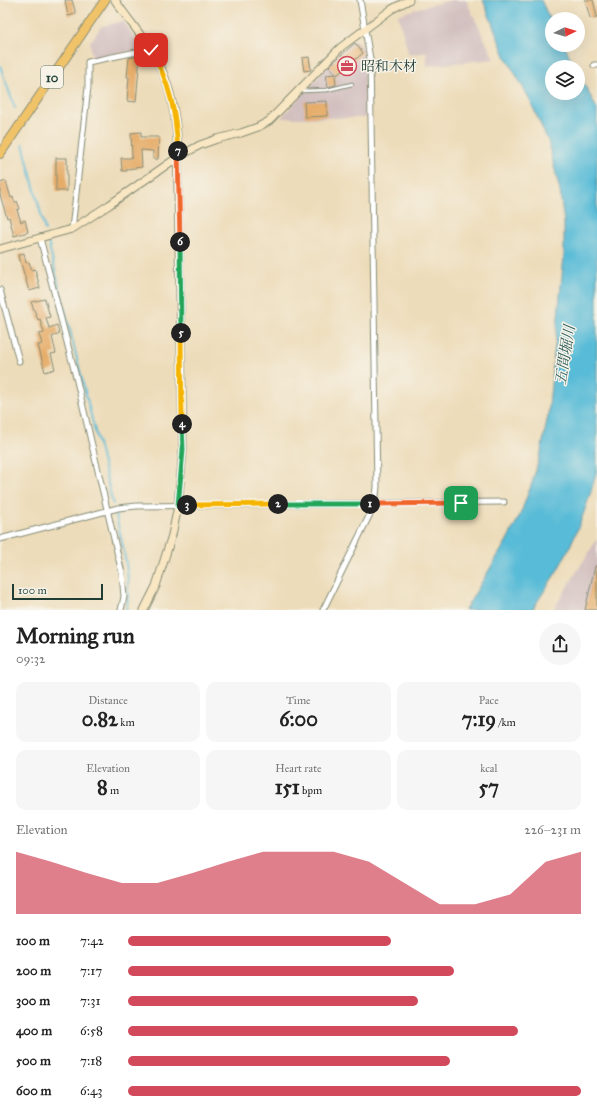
<!DOCTYPE html>
<meta charset="utf-8">
<style>
body{margin:0;font-family:"IM FELL Great Primer","Noto Serif JP",serif;background:#f6f6f6;color:#222;height:100vh;display:flex;flex-direction:column;font-size:15px;white-space:nowrap}
*{box-sizing:border-box;margin:0}
p{font-size:13px;color:#767676}
.icon{flex:none;width:22px;height:22px;fill:none;stroke:currentColor;stroke-width:2;stroke-linecap:round;stroke-linejoin:round}
.map{position:relative;height:610px;overflow:hidden}
.sheet{display:flex;flex-direction:column;background:#fff;flex:1}
.sheet>*{flex:none}
.needle{width:26px;rotate:85deg}
.fabs{position:absolute;left:545px;top:12px;display:grid;gap:8px}
.fabs a{display:grid;place-items:center;width:40px;height:40px;border-radius:50%;background:#fff;box-shadow:0 4px 16px #0002;font-size:20px}
.scale{position:absolute;left:12px;bottom:10px;width:91px;box-sizing:border-box;padding-left:4px;border:2px solid #1f3d34;border-top:0;font-size:11px;line-height:14px;white-space:nowrap;color:#1f3d34;-webkit-text-stroke:3px #f7f3e8;paint-order:stroke}
.pin{position:absolute;display:grid;place-items:center;width:34px;height:34px;color:#fff;margin:-17px;border-radius:8px;box-shadow:0 2px 6px #0006}
.km{position:absolute;width:20px;height:20px;margin:-10px;border-radius:50%;background:#222;color:#fff;font-size:11px;line-height:20px;text-align:center}
.round{display:grid;place-items:center;flex:none;width:42px;height:42px;border-radius:21px;background:#f6f6f6}
.summary{display:flex;align-items:center;justify-content:space-between;height:68px;padding:0 16px}
h1{font-size:22px;font-weight:700;line-height:30px}
.figures{display:grid;grid-template-columns:repeat(3,1fr);gap:6px;height:68px;padding:4px 16px}
.figures div{display:grid;align-content:center;border-radius:10px;background:#f6f6f6;text-align:center}
.figures b{font-size:20px;font-weight:700}
.figures small{font-size:11px;font-weight:400}
.figures p{font-size:11px}
.chart{height:112px;padding:8px 16px}
.chart p{display:flex;justify-content:space-between}
.chart svg{width:100%;height:72px;margin-top:4px;fill:#d1495b;opacity:.7}
ul{padding:0 16px;list-style:none;font-size:13px}
li{display:grid;grid-template-columns:64px 48px 1fr;align-items:center;height:30px}
li i{height:10px;border-radius:5px;background:#d1495b}
.map>svg:first-child{display:block}
</style>
<div class="map">
<svg width="597" height="610" viewBox="0 0 597 610">
<rect width="100%" height="100%" fill="#f7f3e8"/>
<filter id="ink" filterUnits="userSpaceOnUse"><feTurbulence type="fractalNoise" baseFrequency=".025" numOctaves="2"/><feDisplacementMap in="SourceGraphic" scale="8" xChannelSelector="R" yChannelSelector="G"/><feConvolveMatrix kernelMatrix="1 2 1 2 8 2 1 2 1" color-interpolation-filters="sRGB"/></filter>
<filter id="wash" filterUnits="userSpaceOnUse"><feTurbulence type="fractalNoise" baseFrequency=".012" numOctaves="4" result="noise"/><feDisplacementMap in="SourceGraphic" scale="16" xChannelSelector="R" yChannelSelector="G"/><feGaussianBlur stdDeviation="0.9" result="paint"/><feColorMatrix in="noise" values="0 0 0 0 0 0 0 0 0 0 0 0 0 0 0 0 0 1.4 0 .05"/><feComposite in="paint" operator="in"/></filter>
<g filter="url(#wash)">
<rect width="100%" height="100%" fill="#eddcb9"/>
<g fill="#d2bfbf">
<polygon points="452,0 466,0 494,59 427,66 427,52 409,55 398,15 418,8"/>
<polygon points="124,21 141,49 92,58 90,42 102,26"/>
<polygon points="355,40 363,47 366,118 281,118 327,67"/>
<polygon points="597,539 597,610 553,610"/>
</g>
<path fill="#58bbd7" stroke="#3c7c86" d="M483 0H541L552 24V45H564L575 67H552V93H578V72L597 109V470C588 505 575 540 557 571 549 584 540 597 532 610H465L506 542 520 515 532 483 541 452 548 415 564 256V223L560 191 548 141 528 96 505 56Z"/>
<g fill="none" stroke-linecap="round" stroke-linejoin="round">
<g stroke="#58bbd7" stroke-width="2">
<polyline points="0,66 15,108"/>
<polyline points="23,144 45,230"/>
<polyline points="48,242 113,504"/>
<path d="M116 515C122 546 133 578 126 610"/>
</g>
</g>
<g id="blocks">
<g fill="#e6ad6a">
<polygon points="65,0 72,0 76,14 68,16"/>
<polygon points="585,0 593,0 597,17 590,18"/>
<polygon points="355,43 363,53 337,75 329,66"/>
<polygon points="140,56 136,102 127,101 129,77 127,77 129,58"/>
<polygon points="309,57 311,70 304,71 302,58"/>
<polygon points="335,74 336,85 328,87 326,75"/>
<polygon points="327,101 327,116 305,117 304,102"/>
<polygon points="141,132 141,137 159,137 158,159 153,159 153,151 141,150 142,167 127,169 127,171 122,171 121,158 131,158 132,156 131,133"/>
<rect x="56" y="158" width="11" height="33"/>
<polygon points="6,181 11,198 13,197 15,203 17,201 20,209 17,210 21,222 25,220 28,232 14,236 9,217 7,218 0,195 0,183"/>
<polygon points="24,253 26,263 29,262 32,270 35,269 40,288 29,291 20,260 19,261 18,255"/>
<polygon points="45,299 50,317 46,318 49,328 57,325 59,334 52,337 56,353 51,354 55,369 45,372 38,345 42,344 39,334 44,333 40,319 38,320 31,302"/>
<polygon points="595,566 597,566 597,610 585,610"/>
</g>
</g>
</g>
<g filter="url(#ink)">
<use href="#blocks" fill-opacity="0" stroke="#868c76" stroke-width="1"/>
<g fill="none" stroke-linecap="round" stroke-linejoin="round">
<defs>
<polyline id="lane" points="301,91 327,90 352,84"/>
<g id="street">
<polyline points="594,65 597,65"/>
<polyline points="72,229 88,87 88,62 151,49"/>
<polyline points="40,238 76,377 122,573 124,597 121,610"/>
<polyline points="0,290 19,361"/>
<polyline points="0,539 118,508 137,506 504,502"/>
<polyline points="323,610 375,504 377,487 370,59 360,0"/>
</g>
<g id="secondary">
<path d="M115 0C126 17 140 33 151 50 168 76 174 105 177 135L183 450 178 506 172 535 156 586 144 610"/>
<polyline points="0,249 72,229 109,205 178,157 200,145 217,139 241,133 258,127 269,121 341,47 392,9 409,0"/>
</g>
<polyline id="primary" points="0,154 105,0"/>
</defs>
<use href="#lane" stroke="#868c76" stroke-width="4.5"/>
<use href="#street" stroke="#868c76" stroke-width="7"/>
<use href="#secondary" stroke="#868c76" stroke-width="9"/>
<use href="#primary" stroke="#868c76" stroke-width="10"/>
<use href="#lane" stroke="#fff" stroke-width="2.5"/>
<use href="#street" stroke="#fff" stroke-width="5"/>
<use href="#secondary" stroke="#f9e7c3" stroke-width="7"/>
<use href="#primary" stroke="#f1c369" stroke-width="8"/>
</g>
</g>
<g fill="none" stroke-linecap="round" stroke-linejoin="round" filter="url(#ink)">
<defs>
<polyline id="split-1" points="370,504 461,503"/>
<polyline id="split-2" points="278,504 370,504"/>
<polyline id="split-3" points="187,505 278,504"/>
<polyline id="split-4" points="182,424 183,450 178,506 187,505"/>
<polyline id="split-5" points="181,333 182,424"/>
<polyline id="split-6" points="180,242 181,333"/>
<polyline id="split-7" points="178,151 180,242"/>
<path id="split-8" d="M151 50C170 83 176 113 178 151"/>
</defs>
<use href="#split-1" stroke="#fff" stroke-width="8"/>
<use href="#split-2" stroke="#fff" stroke-width="8"/>
<use href="#split-3" stroke="#fff" stroke-width="8"/>
<use href="#split-4" stroke="#fff" stroke-width="8"/>
<use href="#split-5" stroke="#fff" stroke-width="8"/>
<use href="#split-6" stroke="#fff" stroke-width="8"/>
<use href="#split-7" stroke="#fff" stroke-width="8"/>
<use href="#split-8" stroke="#fff" stroke-width="8"/>
<use href="#split-1" stroke="#f0652b" stroke-width="5"/>
<use href="#split-2" stroke="#22a559" stroke-width="5"/>
<use href="#split-3" stroke="#f5b400" stroke-width="5"/>
<use href="#split-4" stroke="#22a559" stroke-width="5"/>
<use href="#split-5" stroke="#f5b400" stroke-width="5"/>
<use href="#split-6" stroke="#22a559" stroke-width="5"/>
<use href="#split-7" stroke="#f0652b" stroke-width="5"/>
<use href="#split-8" stroke="#f5b400" stroke-width="5"/>
</g>
<defs>
<symbol id="office-ring" viewBox="-11 -11 22 22"><circle r="9.5" fill="#f7f3e8" stroke="#d1495b" stroke-width="1.5"/><path d="M-6-3h4V-5.5h4V-3h4V5H-6ZM-1-4.5V-3h2v-1.5ZM-6 0V1H6V0Z" fill="#d1495b"/></symbol>
</defs>
<g fill-rule="evenodd">
<use href="#office-ring" x="336" y="55" width="22" height="22"/>
</g>
<g text-anchor="middle" stroke-width="3" stroke-linejoin="round" paint-order="stroke">
<rect fill="#f7f3e8" stroke="#60746a" stroke-width="1" x="41" y="66" width="22" height="22" rx="3"/>
<g font-size="13" font-weight="bold" fill="#1f3d34">
<text x="52" y="82">10</text>
</g>
<g font-size="14" fill="#1f3d34" stroke="#f7f3e8" text-anchor="start">
<text x="361" y="71">昭和木材</text>
</g>
<g font-size="15" font-style="italic" fill="#2d5c5d" stroke="#f7f3e8">
<text transform="translate(565 355) rotate(-81)" y="5">五間堀川</text>
</g>
</g>
</svg>
<div class="fabs">
<a><svg class="needle" viewBox="-14 -14 28 28"><path d="M0-13l5 13h-10z" fill="#e53935"/><path d="M0 13l5-13h-10z" fill="#767676"/></svg></a>
<a><svg class="icon" aria-label="layers" viewBox="0 0 24 24"><path d="M12 4l9 5-9 5-9-5zM3 14l9 5 9-5"/></svg></a>
</div>
<div class="scale">100 m</div>
<div class="pin" style="left:461px;top:503px;background:#1e9e55"><svg class="icon" aria-label="arrive" viewBox="0 0 24 24"><path d="M6 21V4h12l-3 4 3 4H6"/></svg></div>
<div class="pin" style="left:151px;top:50px;background:#d93025"><svg class="icon" aria-label="check" viewBox="0 0 24 24"><path d="M5 12l5 5 9-10"/></svg></div>
<b class="km" style="left:370px;top:504px">1</b>
<b class="km" style="left:278px;top:504px">2</b>
<b class="km" style="left:187px;top:505px">3</b>
<b class="km" style="left:182px;top:424px">4</b>
<b class="km" style="left:181px;top:333px">5</b>
<b class="km" style="left:180px;top:242px">6</b>
<b class="km" style="left:178px;top:151px">7</b>
</div>
<section class="sheet">
<div class="summary"><div><h1>Morning run</h1><p>09:32</p></div><a class="round"><svg class="icon" aria-label="share" viewBox="0 0 24 24"><path d="M12 15V3M7 8l5-5 5 5M5 13v7h14v-7"/></svg></a></div>
<div class="figures">
<div><p>Distance</p><b>0.82<small> km</small></b></div>
<div><p>Time</p><b>6:00</b></div>
<div><p>Pace</p><b>7:19<small> /km</small></b></div>
</div>
<div class="figures">
<div><p>Elevation</p><b>8<small> m</small></b></div>
<div><p>Heart rate</p><b>151<small> bpm</small></b></div>
<div><p>kcal</p><b>57</b></div>
</div>
<div class="chart"><p><span>Elevation</span>226–231 m</p>
<svg viewBox="0 0 160 44" preserveAspectRatio="none"><path d="M0 44V6L10 12L20 19L30 25L40 25L50 19L60 12L70 6L80 6L90 6L100 12L110 25L120 38L130 38L140 32L150 12L160 6V44z"/></svg>
</div>
<ul>
<li><b>100 m</b>7:42<i style="width:58%"></i></li>
<li><b>200 m</b>7:17<i style="width:72%"></i></li>
<li><b>300 m</b>7:31<i style="width:64%"></i></li>
<li><b>400 m</b>6:58<i style="width:86%"></i></li>
<li><b>500 m</b>7:18<i style="width:71%"></i></li>
<li><b>600 m</b>6:43<i style="width:100%"></i></li>
</ul>
</section>
